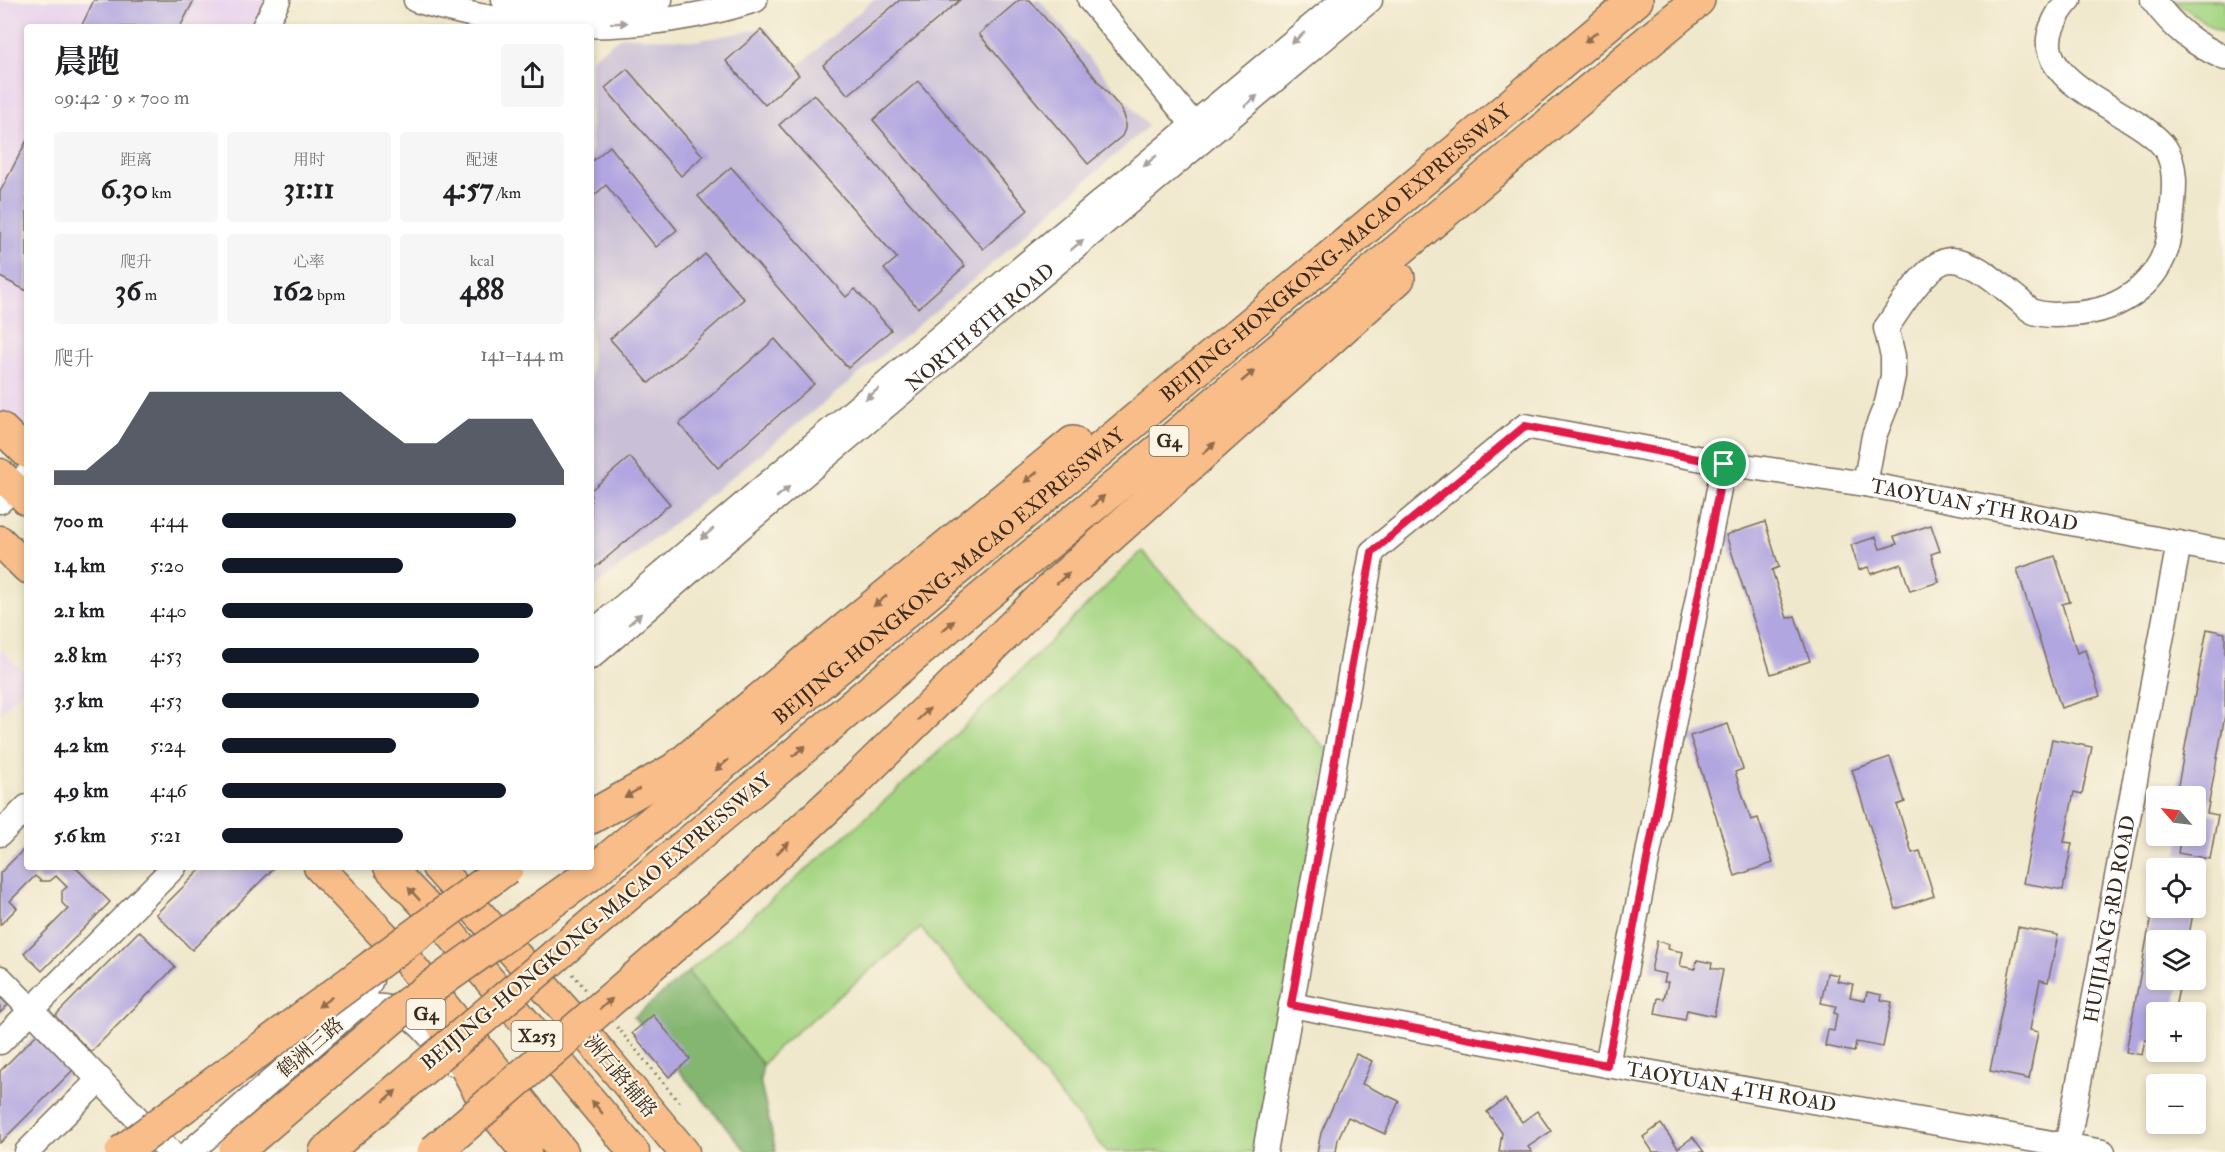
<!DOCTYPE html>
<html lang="zh">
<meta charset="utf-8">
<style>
body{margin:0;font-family:"IM FELL Double Pica","Noto Serif SC",serif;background:#f6f6f6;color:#202124;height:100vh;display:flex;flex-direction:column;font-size:22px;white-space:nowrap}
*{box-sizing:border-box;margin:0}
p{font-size:20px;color:#757577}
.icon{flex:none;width:33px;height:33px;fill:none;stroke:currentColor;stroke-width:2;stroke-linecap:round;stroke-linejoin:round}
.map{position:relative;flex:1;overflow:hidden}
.details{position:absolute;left:24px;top:24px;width:570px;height:846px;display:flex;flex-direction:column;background:#fff;border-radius:6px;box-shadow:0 3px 9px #0003}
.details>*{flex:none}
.needle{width:39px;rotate:298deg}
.fabs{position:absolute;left:2146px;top:786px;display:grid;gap:12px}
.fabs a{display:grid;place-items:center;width:60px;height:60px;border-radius:6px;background:#fff;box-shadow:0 3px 9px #0003;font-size:30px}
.pin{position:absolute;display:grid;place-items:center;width:51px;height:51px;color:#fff;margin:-26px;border:3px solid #fff;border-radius:50%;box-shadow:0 2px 6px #0007}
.round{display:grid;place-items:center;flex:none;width:63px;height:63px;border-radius:6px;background:#f6f6f6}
.summary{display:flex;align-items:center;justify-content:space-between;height:102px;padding:0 30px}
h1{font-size:33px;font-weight:700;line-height:45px}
.figures{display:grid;grid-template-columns:repeat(3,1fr);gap:9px;height:102px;padding:6px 30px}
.figures div{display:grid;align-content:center;border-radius:6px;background:#f6f6f6;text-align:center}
.figures b{font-size:30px;font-weight:700}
.figures small{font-size:16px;font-weight:400}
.figures p{font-size:16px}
.chart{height:168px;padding:12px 30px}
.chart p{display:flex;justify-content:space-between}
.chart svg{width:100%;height:108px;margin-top:6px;fill:#111827;opacity:.7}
ul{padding:0 30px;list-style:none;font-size:20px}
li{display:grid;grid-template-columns:96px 72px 1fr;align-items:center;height:45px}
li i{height:15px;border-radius:8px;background:#111827}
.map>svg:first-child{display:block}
</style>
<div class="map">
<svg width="2225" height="1152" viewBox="0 0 2225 1152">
<rect width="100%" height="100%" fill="#fcf5e5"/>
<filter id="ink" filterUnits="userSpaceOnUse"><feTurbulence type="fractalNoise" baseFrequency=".0167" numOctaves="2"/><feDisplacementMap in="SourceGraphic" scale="12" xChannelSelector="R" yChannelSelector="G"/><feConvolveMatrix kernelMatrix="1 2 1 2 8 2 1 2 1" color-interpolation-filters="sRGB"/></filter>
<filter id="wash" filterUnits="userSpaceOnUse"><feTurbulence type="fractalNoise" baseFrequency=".008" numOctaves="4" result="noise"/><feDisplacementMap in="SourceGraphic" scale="24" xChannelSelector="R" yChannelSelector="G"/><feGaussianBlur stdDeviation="1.35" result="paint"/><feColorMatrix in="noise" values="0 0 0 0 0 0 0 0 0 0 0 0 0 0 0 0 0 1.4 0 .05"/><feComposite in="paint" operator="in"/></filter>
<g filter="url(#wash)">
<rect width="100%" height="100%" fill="#f0e8cc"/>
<g fill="#e8d2ee">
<polygon points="0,0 269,0 255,27 27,27 27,436 0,410"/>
<polygon points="0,649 27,675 27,685 0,713"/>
</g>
<polygon fill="#c9bfd7" points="873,0 1039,0 1148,126 980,274 835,394 591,590 591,59 622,36 695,41 766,28 798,66"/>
<g fill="#a5d583" stroke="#708050" stroke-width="1.5">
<polygon points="2174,0 2225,0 2225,33 2214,29"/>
<polygon points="1142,551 1328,751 1254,1152 1107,1152 921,928 775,1050 763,1065 688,972 853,829 930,760"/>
</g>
<polygon fill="#84b671" stroke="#607048" stroke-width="1.5" points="688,972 763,1065 760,1080 776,1152 747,1152 634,1017"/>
<g id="blocks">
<g fill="#b1a6e0">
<polygon points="94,0 194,0 180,27 81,27"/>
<polygon points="900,0 960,0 848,95 823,65"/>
<polygon points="1019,0 1030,0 1122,110 1125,118 1125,129 1122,136 1088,164 979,34"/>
<polygon points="761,30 799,75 765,105 726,61"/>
<polygon points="627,69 703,156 681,176 605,88"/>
<polygon points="918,81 1028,210 983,249 873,120"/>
<polygon points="814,94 965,266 918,308 884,269 897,258 779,125"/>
<polygon points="27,140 27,291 0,277 0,192"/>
<polygon points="610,146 677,230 656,247 606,185 591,198 591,162"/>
<polygon points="731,167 846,297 855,289 891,330 848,368 698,196"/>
<polygon points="705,254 744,299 649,383 610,339"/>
<polygon points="775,339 814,384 718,468 679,424"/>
<polygon points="630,457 670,504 591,571 591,490"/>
<polygon points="1765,522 1779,567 1772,570 1787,618 1795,616 1810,661 1771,674 1726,535"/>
<polygon points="1931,525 1940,551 1931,554 1939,582 1910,591 1901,564 1871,574 1868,567 1859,570 1851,545 1876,537 1880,549 1897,544 1894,537"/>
<polygon points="2055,556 2070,602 2062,604 2077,653 2085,650 2100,696 2061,708 2017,569"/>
<polygon points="2207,629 2225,633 2225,715 2207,813 2218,815 2210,859 2178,853 2181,836 2196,836 2196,796 2176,796"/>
<polygon points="1728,724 1743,769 1735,772 1751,820 1758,818 1773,863 1735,876 1690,736"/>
<polygon points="2052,739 2092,747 2082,794 2074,792 2064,842 2072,843 2063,890 2023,883"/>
<polygon points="1890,757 1905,802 1897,805 1912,853 1920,851 1934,896 1896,909 1852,770"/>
<polygon points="27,846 27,867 75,867 110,902 42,971 24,953 68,909 62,903 62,891 67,887 56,876 50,881 41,881 35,876 10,901 17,908 0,925 0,873"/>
<polygon points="203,867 275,867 192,950 156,914"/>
<polygon points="2156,889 2157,908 2194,908 2188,940 2157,940 2155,985 2179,989 2174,1012 2157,1012 2157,1042 2145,1040 2142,1055 2126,1052"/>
<polygon points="2018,927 2058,935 2048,982 2040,980 2030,1030 2038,1032 2029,1079 1990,1071"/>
<polygon points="139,931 175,967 91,1052 55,1016"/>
<polygon points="1657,941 1669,944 1668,949 1683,952 1680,966 1695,969 1697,960 1712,963 1711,968 1723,970 1714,1016 1687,1010 1685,1020 1655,1014 1658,998 1664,999 1668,982 1664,982 1666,974 1651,971"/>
<polygon points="1827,973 1839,975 1837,981 1853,984 1850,997 1865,1000 1867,992 1882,995 1881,1000 1892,1002 1883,1047 1856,1042 1854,1052 1825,1046 1828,1030 1834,1031 1837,1014 1834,1013 1836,1006 1821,1003"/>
<polygon points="0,997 8,1005 0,1013"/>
<polygon points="653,1015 690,1059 669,1077 632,1033"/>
<polygon points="37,1034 73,1070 0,1143 0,1071"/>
<polygon points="1356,1054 1372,1061 1362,1084 1399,1101 1385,1134 1348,1117 1338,1139 1336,1152 1317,1152 1321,1133"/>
<polygon points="2155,1079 2180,1083 2157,1084 2157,1118 2148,1116"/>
<polygon points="1505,1099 1522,1122 1537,1111 1551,1131 1528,1147 1532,1152 1499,1152 1502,1133 1487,1112"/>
<polygon points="1661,1124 1678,1148 1693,1137 1704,1152 1653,1152 1643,1137"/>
</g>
</g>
</g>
<g filter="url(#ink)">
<use href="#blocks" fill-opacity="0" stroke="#7a6c5b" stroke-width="1.5"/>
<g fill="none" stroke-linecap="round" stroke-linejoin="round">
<defs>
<g id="minor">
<path d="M416 0C524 34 647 34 755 0"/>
<polyline points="504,0 563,6 630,4 660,0"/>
<polyline points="1090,0 1204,137"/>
<path d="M2153 0C2174 28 2193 44 2225 58"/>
<polyline points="264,27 278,0"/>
<path d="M1865 484 1874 436 1887 403 1893 376V356L1886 328C1899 310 1927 261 1950 260 1974 259 2002 287 2020 301 2024 305 2029 310 2034 312 2046 316 2058 315 2071 314 2123 312 2168 279 2171 223 2173 200 2179 168 2165 148 2139 111 2029 85 2052 27 2056 17 2062 7 2069 0"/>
<polyline points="0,501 27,475"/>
<polyline points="591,634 1007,280 1343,0"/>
<path id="s1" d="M591 657 739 529 1370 0"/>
<polyline points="0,834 27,807"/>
<polyline points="0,978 170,1152"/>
<path id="s2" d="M1291 1005 1607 1065 2103 1152"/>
<path d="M357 1006C368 1006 380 1006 390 1008 418 1015 434 1042 452 1063"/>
<polyline points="0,1042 174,867"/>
<polyline points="1607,1065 1724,463"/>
<polyline points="27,1152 100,1079"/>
<polyline points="190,1152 357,1006 371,980 372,961"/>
<path id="s3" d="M1265 1152 1372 552 1525 426 1724 463 1865 484 2225 552"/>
<path id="s4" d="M2066 1152 2179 543"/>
</g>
<g id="major">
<polyline points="0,427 27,453"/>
<polyline points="0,474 27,500"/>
<polyline points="0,541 27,568"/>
<polyline points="319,867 404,957 563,1152"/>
<polyline points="389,867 439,920 634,1152"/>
<polyline points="437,867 571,1017 684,1152"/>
<polyline points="442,1025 483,1100 526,1152"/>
</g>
<g id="highway">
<polyline points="591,817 674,770 1073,443"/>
<path id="s5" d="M589 875 1251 324 1636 0"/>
<polyline points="641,883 1698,0"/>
<polyline points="740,888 853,783 1054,586 1398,278"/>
<polyline points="326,1152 346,1134"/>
</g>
</defs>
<use href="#minor" stroke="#7a6c5b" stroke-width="27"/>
<use href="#major" stroke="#7a6c5b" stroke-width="33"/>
<use href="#highway" stroke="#7a6c5b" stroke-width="36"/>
<g stroke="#7a6c5b" stroke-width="3" stroke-dasharray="1.5 4.5" stroke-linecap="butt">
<polyline points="573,974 586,990"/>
<polyline points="617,1027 679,1102"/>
</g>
<use href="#minor" stroke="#fff" stroke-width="24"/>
<use href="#major" stroke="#f8bd88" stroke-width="30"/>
<use href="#highway" stroke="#f8bd88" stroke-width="33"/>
<defs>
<g id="highway-bridge">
<polyline points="346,1134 641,883"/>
<polyline points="122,1152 507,867"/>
<polyline points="235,1152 408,1004 589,875"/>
<polyline points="434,1152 740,888"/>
</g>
</defs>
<use href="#highway-bridge" stroke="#7a6c5b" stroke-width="36" stroke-linecap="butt"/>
<use href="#highway-bridge" stroke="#f8bd88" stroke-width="33"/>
</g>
<defs><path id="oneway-solid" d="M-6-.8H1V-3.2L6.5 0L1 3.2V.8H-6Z" transform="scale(1.5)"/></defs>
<g fill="#a79f9a">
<use href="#oneway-solid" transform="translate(619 23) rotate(-2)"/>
<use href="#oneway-solid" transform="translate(1298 38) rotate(140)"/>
<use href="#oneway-solid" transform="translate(1251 101) rotate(-40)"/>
<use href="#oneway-solid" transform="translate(1150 161) rotate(140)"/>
<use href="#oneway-solid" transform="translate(1077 245) rotate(-40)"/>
<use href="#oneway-solid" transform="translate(872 394) rotate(140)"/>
<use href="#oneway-solid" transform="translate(783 492) rotate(-40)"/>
<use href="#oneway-solid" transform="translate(707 534) rotate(139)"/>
<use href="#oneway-solid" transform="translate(635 619) rotate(-41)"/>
</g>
<g fill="#906c4e">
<use href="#oneway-solid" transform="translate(1591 37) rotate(140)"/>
<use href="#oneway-solid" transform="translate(1248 376) rotate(-40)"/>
<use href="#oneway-solid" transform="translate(1209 448) rotate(-42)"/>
<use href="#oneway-solid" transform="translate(1031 477) rotate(141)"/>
<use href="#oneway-solid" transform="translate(1098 501) rotate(-40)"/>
<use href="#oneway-solid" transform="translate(1063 578) rotate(-42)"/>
<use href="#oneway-solid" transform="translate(880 601) rotate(141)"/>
<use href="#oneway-solid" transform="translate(948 626) rotate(-40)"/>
<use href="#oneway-solid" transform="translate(924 714) rotate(-44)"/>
<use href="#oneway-solid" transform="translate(799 751) rotate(-40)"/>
<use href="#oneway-solid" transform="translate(722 765) rotate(140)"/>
<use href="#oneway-solid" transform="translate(632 793) rotate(150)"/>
<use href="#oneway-solid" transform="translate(783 848) rotate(-43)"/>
<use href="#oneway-solid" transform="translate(414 894) rotate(-133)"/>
<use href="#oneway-solid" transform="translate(325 1002) rotate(144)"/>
<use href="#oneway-solid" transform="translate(606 1004) rotate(-41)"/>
<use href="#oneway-solid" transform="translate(390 1096) rotate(-41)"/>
<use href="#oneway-solid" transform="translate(597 1107) rotate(-130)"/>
</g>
</g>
<g fill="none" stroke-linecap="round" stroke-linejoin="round" filter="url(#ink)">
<defs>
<polygon id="route" points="1525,426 1724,464 1607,1065 1291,1005 1372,552"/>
</defs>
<use href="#route" stroke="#fff" stroke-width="12"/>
<use href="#route" stroke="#e11d48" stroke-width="8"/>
</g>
<g text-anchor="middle" stroke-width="4.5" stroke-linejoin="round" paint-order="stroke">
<g fill="#fcf5e5" stroke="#75675a" stroke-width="1.5">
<rect x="1149.5" y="426" width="39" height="30" rx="4.5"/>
<rect x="406.5" y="999" width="39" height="30" rx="4.5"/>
<rect x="511.5" y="1021" width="51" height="30" rx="4.5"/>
</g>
<g font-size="18" font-weight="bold" fill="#3b2a1e">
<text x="1169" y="447">G4</text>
<text x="426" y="1020">G4</text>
<text x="537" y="1042">X253</text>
</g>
<g font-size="20" fill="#3b2a1e" stroke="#fcf5e5">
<text dy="7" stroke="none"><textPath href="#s5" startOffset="972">BEIJING-HONGKONG-MACAO EXPRESSWAY</textPath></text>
<text dy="7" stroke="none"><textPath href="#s1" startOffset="510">NORTH 8TH ROAD</textPath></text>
<text dy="7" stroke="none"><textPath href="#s3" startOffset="1264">TAOYUAN 5TH ROAD</textPath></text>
<text dy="7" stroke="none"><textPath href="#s5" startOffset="468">BEIJING-HONGKONG-MACAO EXPRESSWAY</textPath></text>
<text dy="7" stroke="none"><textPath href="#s4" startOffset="237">HUIJIANG 3RD ROAD</textPath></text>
<text transform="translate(596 921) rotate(-40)" y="7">BEIJING-HONGKONG-MACAO EXPRESSWAY</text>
<text transform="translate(310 1047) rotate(-41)" y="7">鹤洲三路</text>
<text transform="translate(621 1076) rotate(50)" y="7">洲石路辅路</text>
<text dy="7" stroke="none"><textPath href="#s2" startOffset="448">TAOYUAN 4TH ROAD</textPath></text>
</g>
</g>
</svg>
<div class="fabs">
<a><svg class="needle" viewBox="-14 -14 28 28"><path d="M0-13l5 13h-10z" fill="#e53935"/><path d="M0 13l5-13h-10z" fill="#757577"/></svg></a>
<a><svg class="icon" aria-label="locate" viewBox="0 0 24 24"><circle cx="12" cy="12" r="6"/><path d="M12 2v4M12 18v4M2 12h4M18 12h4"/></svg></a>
<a><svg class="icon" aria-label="layers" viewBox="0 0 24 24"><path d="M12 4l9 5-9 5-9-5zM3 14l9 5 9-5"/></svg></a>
<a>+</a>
<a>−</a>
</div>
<div class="pin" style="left:1724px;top:464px;background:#1e9e55"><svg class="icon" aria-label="arrive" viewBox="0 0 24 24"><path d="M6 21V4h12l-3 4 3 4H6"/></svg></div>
<section class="details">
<div class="summary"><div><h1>晨跑</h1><p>09:42 · 9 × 700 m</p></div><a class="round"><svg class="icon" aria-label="share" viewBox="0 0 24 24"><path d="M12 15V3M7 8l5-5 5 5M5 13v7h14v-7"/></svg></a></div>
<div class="figures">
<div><p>距离</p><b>6.30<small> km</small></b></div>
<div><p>用时</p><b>31:11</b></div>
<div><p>配速</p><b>4:57<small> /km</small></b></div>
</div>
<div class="figures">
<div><p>爬升</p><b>36<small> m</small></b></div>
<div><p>心率</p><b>162<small> bpm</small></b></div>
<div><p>kcal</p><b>488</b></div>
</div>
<div class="chart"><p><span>爬升</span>141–144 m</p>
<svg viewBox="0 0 160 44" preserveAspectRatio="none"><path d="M0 44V38L10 38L20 27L30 6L40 6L50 6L60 6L70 6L80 6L90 6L100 17L110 27L120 27L130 17L140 17L150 17L160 38V44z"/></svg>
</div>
<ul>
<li><b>700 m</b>4:44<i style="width:86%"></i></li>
<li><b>1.4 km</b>5:20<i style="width:53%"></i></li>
<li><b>2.1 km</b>4:40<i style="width:91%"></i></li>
<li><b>2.8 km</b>4:53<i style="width:75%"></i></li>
<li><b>3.5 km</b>4:53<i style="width:75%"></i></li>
<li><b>4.2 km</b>5:24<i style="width:51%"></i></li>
<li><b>4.9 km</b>4:46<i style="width:83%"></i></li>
<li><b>5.6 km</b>5:21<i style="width:53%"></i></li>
</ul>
</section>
</div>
